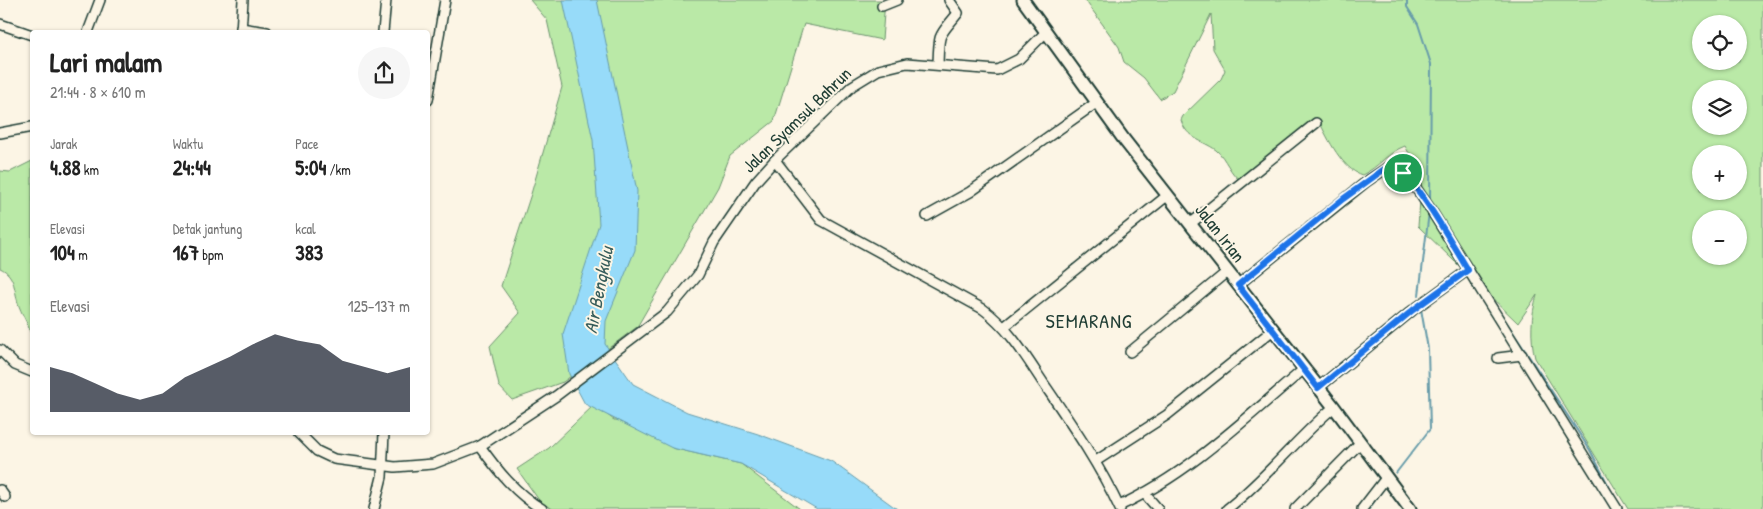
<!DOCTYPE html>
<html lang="id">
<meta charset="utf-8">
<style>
body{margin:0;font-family:"Patrick Hand",sans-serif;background:#f6f6f6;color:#222;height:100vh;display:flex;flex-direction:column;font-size:19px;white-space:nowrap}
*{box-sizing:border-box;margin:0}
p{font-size:16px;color:#767676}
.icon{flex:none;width:28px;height:28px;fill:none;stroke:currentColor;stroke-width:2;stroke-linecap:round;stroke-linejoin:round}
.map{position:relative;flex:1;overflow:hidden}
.drawer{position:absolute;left:30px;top:30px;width:400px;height:405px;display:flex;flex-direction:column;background:#fff;border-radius:5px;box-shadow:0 1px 4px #0004}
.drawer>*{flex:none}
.controls{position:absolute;left:1692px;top:15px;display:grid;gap:10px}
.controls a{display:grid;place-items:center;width:55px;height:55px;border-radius:50%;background:#fff;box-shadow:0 1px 4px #0004;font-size:25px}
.pin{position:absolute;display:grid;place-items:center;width:42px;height:42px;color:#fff;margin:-21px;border:2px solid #fff;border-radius:50%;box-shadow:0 1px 5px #0007}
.round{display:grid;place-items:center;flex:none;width:52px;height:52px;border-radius:26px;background:#f6f6f6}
.summary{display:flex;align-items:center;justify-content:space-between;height:85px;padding:0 20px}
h1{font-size:28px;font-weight:700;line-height:38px}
.metrics{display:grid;grid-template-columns:repeat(3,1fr);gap:8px;height:85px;padding:5px 20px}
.metrics div{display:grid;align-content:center}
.metrics b{font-size:21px;font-weight:700}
.metrics small{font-size:14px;font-weight:400}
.metrics p{font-size:14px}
.chart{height:140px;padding:10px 20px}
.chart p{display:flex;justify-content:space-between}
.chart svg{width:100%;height:90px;margin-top:5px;fill:#111827;opacity:.7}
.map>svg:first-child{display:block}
</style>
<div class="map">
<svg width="1763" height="509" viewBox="0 0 1763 509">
<rect width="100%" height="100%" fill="#fcf5e5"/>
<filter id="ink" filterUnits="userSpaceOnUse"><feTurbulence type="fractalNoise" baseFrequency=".02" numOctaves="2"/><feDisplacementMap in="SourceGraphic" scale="10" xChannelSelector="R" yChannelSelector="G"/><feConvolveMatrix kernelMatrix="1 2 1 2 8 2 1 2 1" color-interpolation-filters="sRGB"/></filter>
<g filter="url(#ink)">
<g fill="#bae9a7" stroke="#6c936e" fill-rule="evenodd">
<polygon points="530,0 885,0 882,40 804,24 774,121 730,156 718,187 637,327 563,382 512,400 499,386 490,346 520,313 501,286 531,194 562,87 547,20"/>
<path d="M1085 0H1763V509H1628L1535 358C1530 338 1531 315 1537 295L1518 323 1418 226 1422 176 1405 146C1388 152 1379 167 1362 175 1342 169 1328 139 1319 121L1314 119 1241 181C1230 174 1226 158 1216 150 1202 140 1187 139 1181 120L1183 116 1221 79 1225 70 1213 49 1211 14 1173 91 1160 99 1144 78 1124 62 1119 47ZM1701 24H1739V61H1701ZM1701 89H1739V126H1701ZM1701 154H1739V191H1701ZM1701 219H1739V256H1701Z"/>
<path d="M32 161V339C29 324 24 319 19 306 14 292 16 275 0 268V171L10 172Z"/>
<polygon points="594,405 614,420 645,420 672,448 741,464 800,509 553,509 541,503 517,469 549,448"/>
</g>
<polygon fill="#97dbf9" stroke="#679caa" points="563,0 597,0 637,191 635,250 606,321 605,344 633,384 687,412 758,434 831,461 897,509 817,509 741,464 672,448 585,404 569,374 563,334 599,224 593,140"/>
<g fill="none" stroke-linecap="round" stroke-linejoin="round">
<g stroke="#679caa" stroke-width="2">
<polyline points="1407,0 1407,7 1418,24 1431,64 1430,203"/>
<polyline points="1419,295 1429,212"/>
<polyline points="1503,317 1590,450 1615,498"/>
<polyline points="1396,473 1430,429 1428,349 1421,309"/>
<polyline points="1369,509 1383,489"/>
</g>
<defs>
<g id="minor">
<polyline points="882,6 897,0"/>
<polyline points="0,24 32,35"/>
<polyline points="241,28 267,32"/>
<polyline points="88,32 100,0"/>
<polyline points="241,32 243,0"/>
<polyline points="383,32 386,0"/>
<path d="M938 65C939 31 938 38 958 13L949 0"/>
<polyline points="428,100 445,0"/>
<polyline points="0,133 32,127"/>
<path d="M775 160 821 220 983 309C1009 328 1026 357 1044 384 1072 425 1099 464 1120 509"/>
<polyline points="927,216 970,192 1096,103"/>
<polyline points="1190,224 1316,123"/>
<polyline points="1238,285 1366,182 1388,167 1395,167 1416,188 1431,210 1617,509"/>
<polyline points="1004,327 1168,195"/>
<polyline points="0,350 15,365 32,372"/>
<polyline points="1130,352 1228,271"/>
<polyline points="1498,358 1522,355"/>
<polyline points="1318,388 1413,310 1468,270"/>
<polyline points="298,432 317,451 334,459 395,467 433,464 480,446 556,396 667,312 698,275 714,242 756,181 775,160 852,86 878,70 907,63 997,70 1019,59 1046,32"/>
<path d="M480 446C497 470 516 494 542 509"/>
<polyline points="1096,461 1167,415 1273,330"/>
<polyline points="0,490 5,497"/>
<polyline points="1144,493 1158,509"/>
<path d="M1119 506C1189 474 1246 418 1304 369"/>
<polyline points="374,509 382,477 384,432"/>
<path d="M1227 509C1266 479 1296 439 1334 407"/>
<polyline points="1295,509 1360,443"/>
<polyline points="1362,509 1386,478"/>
</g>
<polyline id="major" points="1023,0 1125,141 1334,407 1410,509"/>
</defs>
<use href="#minor" stroke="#1f3d34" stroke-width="12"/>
<use href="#major" stroke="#1f3d34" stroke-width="15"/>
<use href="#minor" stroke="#fcf5e5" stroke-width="9"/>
<use href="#major" stroke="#fcf5e5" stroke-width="11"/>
</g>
</g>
<g fill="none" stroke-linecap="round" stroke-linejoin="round" filter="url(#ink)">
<defs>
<path id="route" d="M1392 166C1413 172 1455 249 1468 270L1413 310 1318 388 1238 285 1343 199 1383 170Z"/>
</defs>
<use href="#route" stroke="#fff" stroke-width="10"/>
<use href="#route" stroke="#1a73e8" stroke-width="6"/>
</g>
<g text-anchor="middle" stroke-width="4" stroke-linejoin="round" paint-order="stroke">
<g font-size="18" fill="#1f3d34" stroke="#fcf5e5">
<text transform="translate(797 120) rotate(-44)" y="6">Jalan Syamsul Bahrun</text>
<text transform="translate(1220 233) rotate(52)" y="6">Jalan Irian</text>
</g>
<g font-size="19" font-style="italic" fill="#375d5b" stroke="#fcf5e5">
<text transform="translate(598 290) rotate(-79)" y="7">Air Bengkulu</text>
</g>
<g font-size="20" letter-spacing="1" fill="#1f3d34" stroke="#fcf5e5">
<text x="1089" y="328">SEMARANG</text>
</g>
</g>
</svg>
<div class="controls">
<a><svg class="icon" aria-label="locate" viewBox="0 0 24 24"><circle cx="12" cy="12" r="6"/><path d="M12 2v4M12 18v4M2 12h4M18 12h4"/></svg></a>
<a><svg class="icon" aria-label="layers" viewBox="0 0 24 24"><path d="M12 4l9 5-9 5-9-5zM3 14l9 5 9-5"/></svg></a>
<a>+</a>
<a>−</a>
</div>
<div class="pin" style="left:1403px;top:173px;background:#1e9e55"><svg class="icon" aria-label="arrive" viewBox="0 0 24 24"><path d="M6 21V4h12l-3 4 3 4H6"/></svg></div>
<section class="drawer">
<div class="summary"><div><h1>Lari malam</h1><p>21:44 · 8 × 610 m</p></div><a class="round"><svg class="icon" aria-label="share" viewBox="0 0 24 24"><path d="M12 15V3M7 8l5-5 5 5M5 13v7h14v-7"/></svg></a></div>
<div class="metrics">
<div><p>Jarak</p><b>4.88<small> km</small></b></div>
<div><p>Waktu</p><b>24:44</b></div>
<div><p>Pace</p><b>5:04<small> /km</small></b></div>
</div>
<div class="metrics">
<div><p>Elevasi</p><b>104<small> m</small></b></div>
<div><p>Detak jantung</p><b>167<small> bpm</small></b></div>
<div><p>kcal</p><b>383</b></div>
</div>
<div class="chart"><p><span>Elevasi</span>125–137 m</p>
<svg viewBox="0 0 160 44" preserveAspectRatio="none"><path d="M0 44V22L10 25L20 30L30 35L40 38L50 35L60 27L70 22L80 17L90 11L100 6L110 9L120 11L130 19L140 22L150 25L160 22V44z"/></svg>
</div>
</section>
</div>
